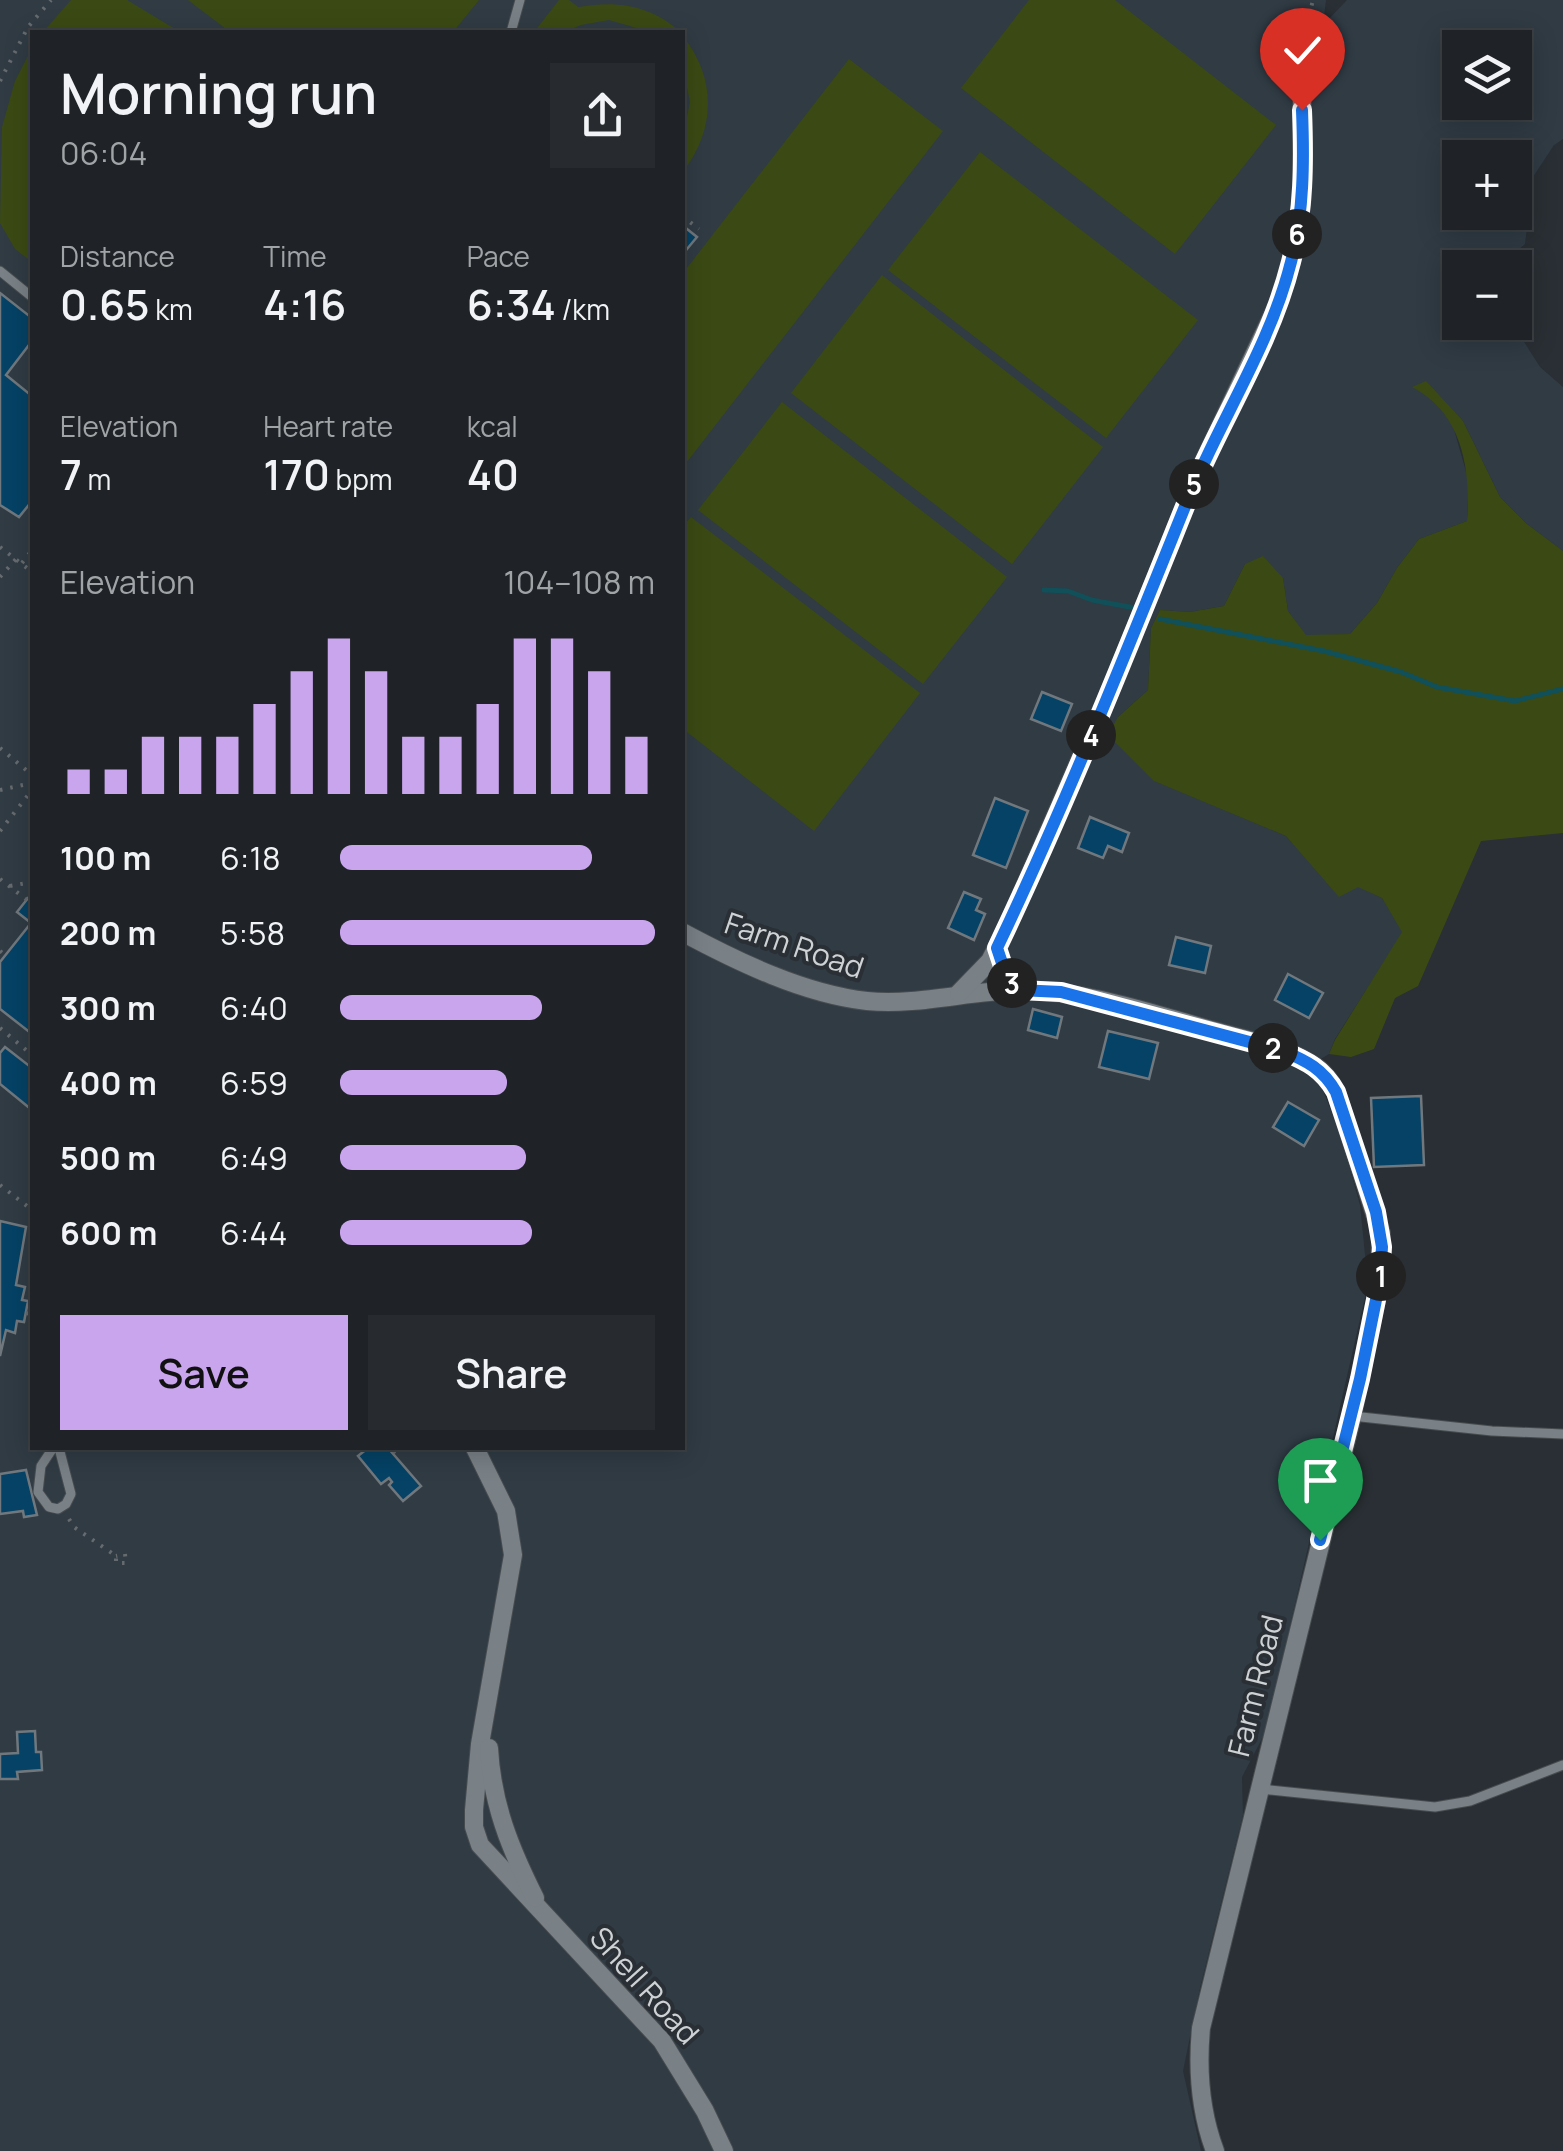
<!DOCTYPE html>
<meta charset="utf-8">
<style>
body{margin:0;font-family:Manrope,sans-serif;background:#272b2f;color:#f1f3f6;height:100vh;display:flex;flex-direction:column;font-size:38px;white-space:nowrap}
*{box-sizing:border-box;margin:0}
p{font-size:32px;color:#a1a4a7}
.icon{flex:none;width:55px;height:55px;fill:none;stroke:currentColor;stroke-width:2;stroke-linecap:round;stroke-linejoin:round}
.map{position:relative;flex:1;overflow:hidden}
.panel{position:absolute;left:30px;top:30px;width:655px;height:1420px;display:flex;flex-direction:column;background:#1f2327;border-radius:0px;box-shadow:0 5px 25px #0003,0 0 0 2px #3c4044}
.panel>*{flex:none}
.fabs{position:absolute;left:1442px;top:30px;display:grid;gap:20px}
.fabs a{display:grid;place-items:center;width:90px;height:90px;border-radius:0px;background:#1f2327;box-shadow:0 5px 25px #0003,0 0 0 2px #3c4044;font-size:50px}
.pin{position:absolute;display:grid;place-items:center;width:85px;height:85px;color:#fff;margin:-102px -42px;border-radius:50% 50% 50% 0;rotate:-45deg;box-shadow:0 0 10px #0007}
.pin .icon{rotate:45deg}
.km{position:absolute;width:50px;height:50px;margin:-25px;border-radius:50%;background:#222;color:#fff;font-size:28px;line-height:50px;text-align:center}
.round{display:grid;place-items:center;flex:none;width:105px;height:105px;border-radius:0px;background:#272b2f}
.headline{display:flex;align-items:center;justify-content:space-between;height:170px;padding:0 30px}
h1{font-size:55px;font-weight:600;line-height:75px}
.figures{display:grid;grid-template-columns:repeat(3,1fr);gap:15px;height:170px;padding:10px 30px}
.figures div{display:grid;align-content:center}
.figures b{font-size:42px;font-weight:600}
.figures small{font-size:28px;font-weight:400}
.figures p{font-size:28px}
.chart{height:280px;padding:20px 30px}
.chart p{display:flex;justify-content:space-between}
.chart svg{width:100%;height:180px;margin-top:10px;stroke:#c9a5ee;stroke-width:6}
.button{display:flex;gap:20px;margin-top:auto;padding:20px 30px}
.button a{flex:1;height:115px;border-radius:0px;background:#c9a5ee;color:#111;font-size:40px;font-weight:600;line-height:115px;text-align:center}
.button a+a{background:#272b2f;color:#f1f3f6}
ul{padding:0 30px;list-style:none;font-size:32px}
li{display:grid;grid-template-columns:160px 120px 1fr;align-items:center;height:75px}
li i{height:25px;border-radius:12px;background:#c9a5ee}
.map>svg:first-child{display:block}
</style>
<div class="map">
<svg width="1563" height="2151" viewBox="0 0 1563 2151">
<rect width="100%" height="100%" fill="#292f34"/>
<path fill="#303b44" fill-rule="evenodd" d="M0 0H1326L1323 25 1347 0H1563V139L1554 145 1533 177 1525 244 1499 267 1460 268V322L1512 323 1540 367 1563 387V551L1527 524 1500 497 1463 421 1432 398 1451 419 1469 482 1467 521 1419 539 1397 568 1377 603 1350 634 1306 636 1288 611 1283 578 1245 564 1224 606 1190 612 1160 610 1151 628 1148 690 1118 717 1155 781 1286 836 1310 862 1382 898 1403 932 1335 1039 1329 1054 1304 1069 1322 1088 1340 1133 1360 1205 1368 1284 1266 1731 1242 1777 1243 1815 1200 1988 1183 2071 1201 2151H0ZM32 32H682V1448H32ZM1460 48H1515V102H1460ZM1460 158H1515V212H1460Z"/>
<g fill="#3b4a14">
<polygon points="71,0 127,0 180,32 43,32"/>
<polygon points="188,0 479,0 453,32 230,32"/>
<path d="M559 0H569L578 7C617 0 650 5 681 32H650L609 20 581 25 564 32H534Z"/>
<polygon points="1029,0 1115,0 1276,125 1175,254 961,88"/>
<path d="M682 35C717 78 716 129 683 172V136L690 102 683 68Z"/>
<polygon points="32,48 32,262 15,249 0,223 2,127 15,81"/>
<polygon points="849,59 943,131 683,467 683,273"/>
<polygon points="980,152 1198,320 1106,438 888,270"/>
<polygon points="882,275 1103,447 1012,564 791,393"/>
<path d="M1426 381 1463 421 1500 497 1527 524 1563 551V833L1481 841 1418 986 1395 998 1374 1049 1351 1057 1329 1054 1335 1040 1402 932 1382 898 1358 887 1339 897 1286 836 1154 781 1108 735 1118 717 1148 690 1151 628 1160 610 1190 612 1224 606 1245 564 1263 556 1283 578 1288 611 1306 635 1350 634 1377 603 1397 568 1419 539 1467 521C1471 468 1462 413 1412 387Z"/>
<polygon points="782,402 1007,577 923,684 698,510"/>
<polygon points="691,517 920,693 814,831 683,729 682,527"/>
</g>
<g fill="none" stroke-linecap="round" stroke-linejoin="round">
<g stroke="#114f59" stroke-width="5">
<polyline points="1044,590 1068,591 1092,600 1135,608"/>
<polyline points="1160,619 1324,651 1401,672 1437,687 1515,701 1563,689"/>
</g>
</g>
<g fill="#054265" stroke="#71787d" stroke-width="2.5">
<polygon points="682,225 697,237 682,255"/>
<polygon points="0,293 32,318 32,341 6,375 32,396 32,501 19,517 0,505"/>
<polygon points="1042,692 1072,704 1061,731 1031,719"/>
<polygon points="995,798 1028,811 1006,868 973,855"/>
<polygon points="1090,817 1129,833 1122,852 1108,846 1103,858 1078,848"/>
<polygon points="964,892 981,899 976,910 985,914 974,940 948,928"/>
<polygon points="32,893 32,1034 0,1009 0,962 31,923 17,912"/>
<polygon points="1176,937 1211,946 1205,973 1169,965"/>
<polygon points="1288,974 1323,993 1309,1018 1275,1000"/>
<polygon points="1033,1009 1062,1017 1057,1038 1028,1030"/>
<polygon points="1108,1031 1158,1043 1149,1079 1099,1067"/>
<polygon points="5,1047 32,1068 32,1110 0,1084 0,1053"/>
<polygon points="1421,1096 1424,1165 1374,1167 1371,1098"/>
<polygon points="1288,1102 1319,1120 1304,1146 1273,1127"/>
<polygon points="0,1221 26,1227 16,1285 25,1287 22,1300 28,1301 24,1322 17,1321 15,1333 6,1330 0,1356"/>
<polygon points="368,1448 388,1448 421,1486 403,1501 389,1485 392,1482 389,1478 381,1484 358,1456"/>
<polygon points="26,1470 37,1515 24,1517 23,1511 0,1514 0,1474"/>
<polygon points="35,1731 36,1752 41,1752 42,1770 17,1772 18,1779 0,1779 0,1754 18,1753 17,1732"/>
</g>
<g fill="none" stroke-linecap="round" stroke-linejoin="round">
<defs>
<g id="service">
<polyline points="511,32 520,0"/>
<polyline points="0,271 32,297"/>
<polyline points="997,950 1007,978 1017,988"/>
<polyline points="1352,1416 1492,1431 1563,1434"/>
<polyline points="53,1448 41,1466 38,1492 49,1507 58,1509 66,1504 71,1494 59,1448"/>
<polyline points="1261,1789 1435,1807 1470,1801 1563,1765"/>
</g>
<g id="minor">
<path d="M682 932C738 962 804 994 867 1001 917 1006 968 991 1018 990 1086 990 1153 1014 1218 1032 1249 1041 1284 1047 1311 1064 1323 1071 1329 1079 1336 1092L1381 1233 1380 1280 1352 1416 1201 2028C1197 2071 1200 2111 1215 2151"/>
<polyline points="959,993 990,961 1006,930 1117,675 1199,472 1278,304 1291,262 1302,198 1302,51"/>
<polyline points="475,1448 506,1511 513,1555 480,1744 474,1810 474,1827 480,1845 662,2041 705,2111 724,2151"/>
<path d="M489 1748C492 1804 510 1848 535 1898"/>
</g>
</defs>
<use href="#service" stroke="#464b4f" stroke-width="11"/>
<use href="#minor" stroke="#464b4f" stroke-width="20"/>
<g stroke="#666b6f" stroke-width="4" stroke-dasharray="2.5 8" stroke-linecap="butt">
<polyline points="1304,36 1313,0"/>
<polyline points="0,81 28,27 51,0"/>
<polyline points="682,216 699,229"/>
<polyline points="0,547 32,572"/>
<polyline points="22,563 32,550"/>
<polyline points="0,577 16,559"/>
<polyline points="0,748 32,775"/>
<polyline points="0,790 32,783"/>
<polyline points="0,831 32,790"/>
<polyline points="0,879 27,900"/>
<polyline points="10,886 32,882"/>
<polyline points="0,951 5,955"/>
<polyline points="0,1028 32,1055"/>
<polyline points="0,1185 32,1210"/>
<polyline points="26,1313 32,1314"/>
<polyline points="393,1453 397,1448"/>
<polyline points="69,1519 74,1527 116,1556 116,1563 126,1563 125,1554 116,1556"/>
</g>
<use href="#service" stroke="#798086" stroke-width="9"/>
<use href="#minor" stroke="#798086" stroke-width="18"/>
</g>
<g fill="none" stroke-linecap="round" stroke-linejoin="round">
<defs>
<path id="route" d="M1302 110C1304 161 1304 212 1291 262 1270 346 1220 420 1188 499 1127 650 1067 801 997 948L1007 978 1019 990 1061 992 1283 1051C1307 1061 1323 1069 1336 1092L1376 1212 1382 1247 1380 1280 1360 1379 1320 1540"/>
</defs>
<use href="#route" stroke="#fff" stroke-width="20"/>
<use href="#route" stroke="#1a73e8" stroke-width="12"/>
</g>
<g text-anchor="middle" stroke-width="8" stroke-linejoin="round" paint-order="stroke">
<g font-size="30" fill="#ced2d5" stroke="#292f34">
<text transform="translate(794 946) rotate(19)" y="10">Farm Road</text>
<text transform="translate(1256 1686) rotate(-76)" y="10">Farm Road</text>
<text transform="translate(644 1986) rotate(48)" y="10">Shell Road</text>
</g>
</g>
</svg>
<div class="fabs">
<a><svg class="icon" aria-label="layers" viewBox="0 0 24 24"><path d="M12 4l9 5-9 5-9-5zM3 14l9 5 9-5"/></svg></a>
<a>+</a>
<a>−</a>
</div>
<div class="pin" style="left:1320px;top:1540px;background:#1e9e55"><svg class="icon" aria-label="arrive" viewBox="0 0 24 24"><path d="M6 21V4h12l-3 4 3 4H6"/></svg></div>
<div class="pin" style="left:1302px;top:110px;background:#d93025"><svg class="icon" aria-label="check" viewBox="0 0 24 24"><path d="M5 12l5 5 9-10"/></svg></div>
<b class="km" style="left:1381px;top:1276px">1</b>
<b class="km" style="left:1273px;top:1048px">2</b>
<b class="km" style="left:1012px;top:983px">3</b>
<b class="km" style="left:1091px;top:735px">4</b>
<b class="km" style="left:1194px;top:484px">5</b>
<b class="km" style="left:1297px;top:234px">6</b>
<section class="panel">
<div class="headline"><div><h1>Morning run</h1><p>06:04</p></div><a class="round"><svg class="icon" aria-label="share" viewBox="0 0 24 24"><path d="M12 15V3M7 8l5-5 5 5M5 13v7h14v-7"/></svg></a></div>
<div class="figures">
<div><p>Distance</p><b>0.65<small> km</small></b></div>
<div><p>Time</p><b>4:16</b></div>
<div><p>Pace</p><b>6:34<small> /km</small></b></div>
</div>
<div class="figures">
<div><p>Elevation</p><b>7<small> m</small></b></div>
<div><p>Heart rate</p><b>170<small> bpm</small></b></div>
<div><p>kcal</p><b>40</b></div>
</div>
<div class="chart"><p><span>Elevation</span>104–108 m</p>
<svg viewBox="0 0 160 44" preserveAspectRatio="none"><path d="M5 44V38M15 44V38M25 44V30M35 44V30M45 44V30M55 44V22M65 44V14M75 44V6M85 44V14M95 44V30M105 44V30M115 44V22M125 44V6M135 44V6M145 44V14M155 44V30"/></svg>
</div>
<ul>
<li><b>100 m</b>6:18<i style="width:80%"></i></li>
<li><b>200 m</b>5:58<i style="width:100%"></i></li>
<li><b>300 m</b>6:40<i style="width:64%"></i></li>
<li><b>400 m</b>6:59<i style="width:53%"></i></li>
<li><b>500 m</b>6:49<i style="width:59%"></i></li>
<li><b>600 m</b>6:44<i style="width:61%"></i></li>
</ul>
<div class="button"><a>Save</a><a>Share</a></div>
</section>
</div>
